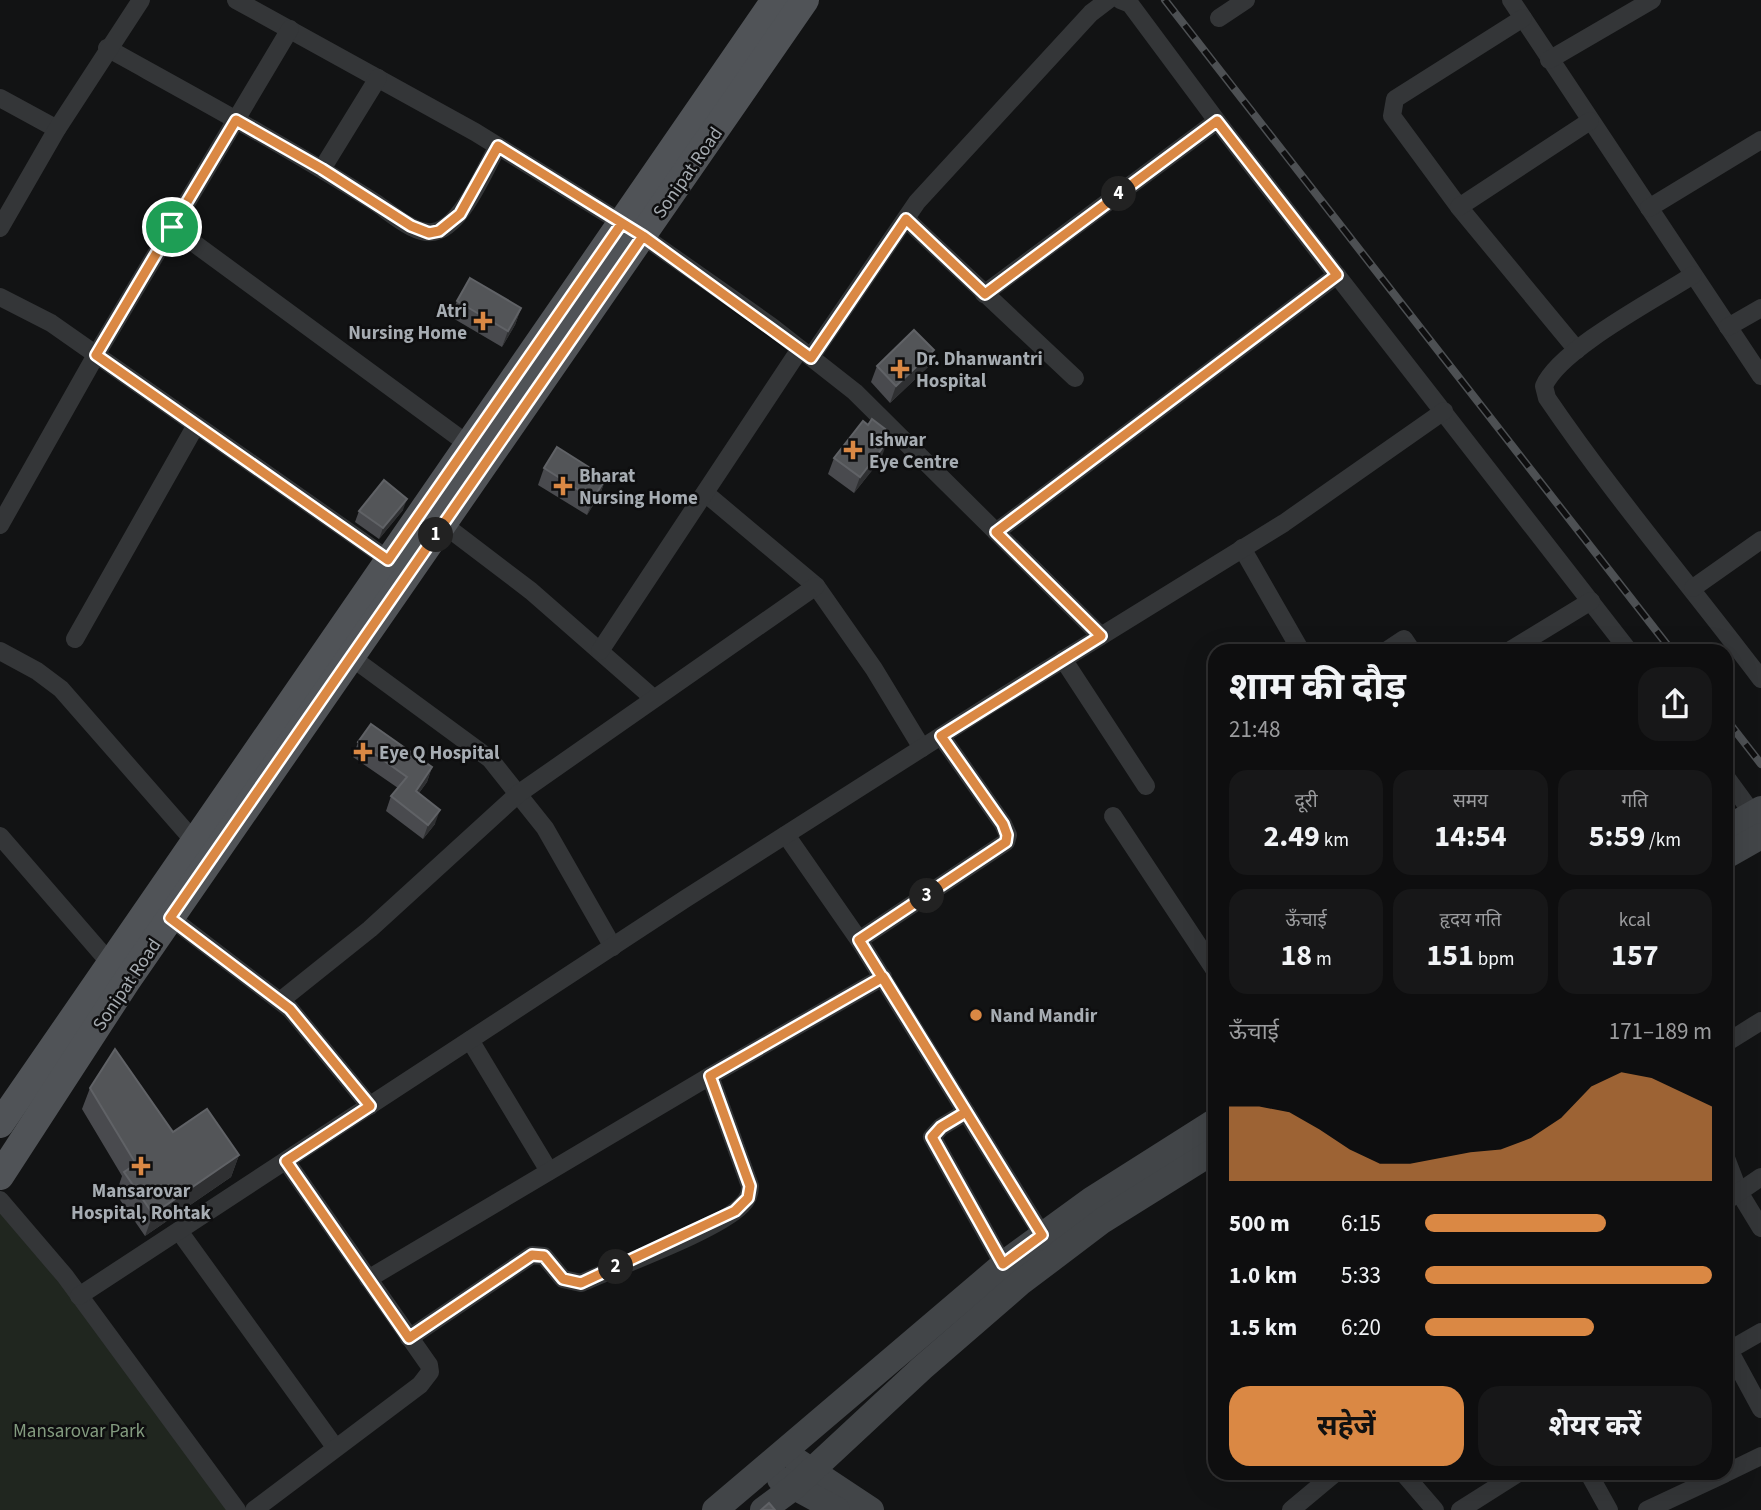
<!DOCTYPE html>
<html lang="hi">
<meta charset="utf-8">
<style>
body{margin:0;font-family:"Source Sans 3","Noto Sans Devanagari",sans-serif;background:#171718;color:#f1f3f6;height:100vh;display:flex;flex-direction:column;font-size:26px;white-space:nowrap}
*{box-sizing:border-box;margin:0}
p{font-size:23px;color:#9b9c9e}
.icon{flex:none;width:38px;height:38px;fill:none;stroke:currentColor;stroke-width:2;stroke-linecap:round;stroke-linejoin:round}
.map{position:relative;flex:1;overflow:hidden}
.panel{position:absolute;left:1208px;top:644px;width:525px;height:836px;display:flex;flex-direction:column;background:#0e0e0f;border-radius:21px;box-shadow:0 7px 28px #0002,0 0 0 2px #2e2e2f}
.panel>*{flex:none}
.pin{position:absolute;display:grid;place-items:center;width:60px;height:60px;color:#fff;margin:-30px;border:4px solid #fff;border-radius:50%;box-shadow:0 2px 7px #0007}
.km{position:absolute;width:35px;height:35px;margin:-18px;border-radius:50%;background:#222;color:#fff;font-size:19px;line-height:35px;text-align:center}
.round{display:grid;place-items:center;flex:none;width:74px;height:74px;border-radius:21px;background:#171718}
.overview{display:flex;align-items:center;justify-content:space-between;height:119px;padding:0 21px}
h1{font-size:38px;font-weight:700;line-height:52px}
.figures{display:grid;grid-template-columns:repeat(3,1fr);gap:10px;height:119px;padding:7px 21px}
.figures div{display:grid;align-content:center;border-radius:18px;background:#171718;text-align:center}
.figures b{font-size:30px;font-weight:700}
.figures small{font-size:19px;font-weight:400}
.figures p{font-size:19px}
.chart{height:196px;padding:14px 21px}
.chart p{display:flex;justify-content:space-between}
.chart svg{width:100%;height:126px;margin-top:7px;fill:#da8844;opacity:.7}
.button{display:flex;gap:14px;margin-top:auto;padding:14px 21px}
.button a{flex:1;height:80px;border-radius:21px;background:#da8844;color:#111;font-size:28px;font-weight:700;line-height:80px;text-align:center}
.button a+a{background:#171718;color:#f1f3f6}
ul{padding:0 21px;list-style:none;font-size:23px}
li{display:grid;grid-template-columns:112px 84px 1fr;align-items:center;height:52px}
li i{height:18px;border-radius:9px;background:#da8844}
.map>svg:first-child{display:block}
</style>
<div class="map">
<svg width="1761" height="1510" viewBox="0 0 1761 1510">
<rect width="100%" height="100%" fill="#121314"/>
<polygon fill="#20261f" points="0,1204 232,1510 0,1510"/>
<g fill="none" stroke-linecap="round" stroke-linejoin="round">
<g stroke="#343638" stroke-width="18">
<polyline points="236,0 475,132 643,236 771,326 855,392 1101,636"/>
<polyline points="1120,0 1130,4 1217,121 1629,651"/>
<polyline points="1511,0 1761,376"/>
<polyline points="1219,18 1246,0"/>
<polyline points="1523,18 1395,99 1392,116 1459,207 1577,350"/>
<path d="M107 48C197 98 288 147 376 203 391 213 418 238 437 231 463 223 485 169 498 146"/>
<polyline points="1549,60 1652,0"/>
<polyline points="0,98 57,129"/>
<polyline points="322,169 378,78"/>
<polyline points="1459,207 1590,121"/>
<polyline points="1649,208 1761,140"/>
<polyline points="906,219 1075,378"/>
<polyline points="172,227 469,445"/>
<polyline points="0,228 57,129 141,0"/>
<path d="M1693 275C1656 299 1560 349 1544 386L1547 398C1613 495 1690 585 1761 679"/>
<polyline points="984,294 1217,121"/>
<polyline points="0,297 51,323 389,560"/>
<polyline points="1728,327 1761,308"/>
<polyline points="811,357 917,202 1091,13 1108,0"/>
<polyline points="705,493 816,586 874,669 922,748"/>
<polyline points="443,524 531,591 652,697"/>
<polyline points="0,525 96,355 290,29"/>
<polyline points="996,532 1337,275"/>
<polyline points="1242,548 1301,651"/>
<polyline points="1693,588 1761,540"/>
<polyline points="75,639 196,425"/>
<polyline points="0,651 37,671 61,689 194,841"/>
<polyline points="600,651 800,349"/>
<polyline points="1386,651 1404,639 1412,651"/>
<polyline points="1509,651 1591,601"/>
<polyline points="351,657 490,759 545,828 613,947"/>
<polyline points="1063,659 1146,786"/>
<polyline points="941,736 1003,824 1008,835 1006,842 859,940 1048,1244"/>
<polyline points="1726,777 1753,814"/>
<polyline points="1113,816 1214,969"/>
<polyline points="786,835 859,940"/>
<polyline points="0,836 110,963"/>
<polyline points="171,918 290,1009 370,1106"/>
<polyline points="280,1001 370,929 518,794 816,586"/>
<polyline points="470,1040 549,1171"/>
<polyline points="1726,1043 1761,1021"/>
<polyline points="966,1112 941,1127 932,1137 1003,1264"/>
<polyline points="1726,1158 1739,1192 1761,1228"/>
<polyline points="0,1200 65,1276 237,1510"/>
<polyline points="1726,1201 1761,1177"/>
<polyline points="179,1231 335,1447"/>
<polyline points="368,1279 710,1076 883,977"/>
<polyline points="79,1296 685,899 991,704 1284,523 1444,411"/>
<path d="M409 1338 532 1255 544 1256 563 1279 581 1283C618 1266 717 1231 742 1205 748 1199 750 1194 750 1186L710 1076"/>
<polyline points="1729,1350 1761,1409"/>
<polyline points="1726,1352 1761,1332"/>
<polyline points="1726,1473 1761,1456"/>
<polyline points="1404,1474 1435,1510"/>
<polyline points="1589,1474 1609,1510"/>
<polyline points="254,1510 420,1385 430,1372 429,1365 286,1161"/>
<polyline points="1291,1510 1334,1474"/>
<polyline points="1460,1510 1517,1474"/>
<polyline points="1647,1510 1724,1474"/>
</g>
<g stroke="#424548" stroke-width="26">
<polyline points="1726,829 1761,809"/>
<polyline points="1726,856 1761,836"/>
<polyline points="797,1461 871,1510"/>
<polyline points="780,1479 837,1510"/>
<polyline points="715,1510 1010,1259 1091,1200 1214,1122"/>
<polyline points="763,1510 794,1487 922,1368 1020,1283 1102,1221 1214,1151"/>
</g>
<g stroke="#505357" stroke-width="28">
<polyline points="0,1124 775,0"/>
<polyline points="0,1176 126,982 805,0"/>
</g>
<defs>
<g id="rail">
<polyline points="1165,0 1672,651"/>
<polyline points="1726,719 1761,764"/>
</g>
</defs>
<use href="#rail" stroke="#4d5053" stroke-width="8"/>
<use href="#rail" stroke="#0e0e0f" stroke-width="5" stroke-dasharray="16" stroke-linecap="butt"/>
</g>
<g fill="#494a4e">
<polygon points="457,301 521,308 515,325 502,347 451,317"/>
<polygon points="877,366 928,367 890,403 871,382"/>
<polygon points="882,438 881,459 854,493 828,474 834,458"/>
<polygon points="544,468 606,478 600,494 587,515 538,485"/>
<polygon points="403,510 379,539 355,522 359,511"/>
<polygon points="358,742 432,767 427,782 419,793 435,824 423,839 386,811 391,796 398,788 353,757"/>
<polygon points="90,1088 173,1132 239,1155 231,1177 145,1236 116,1194 122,1176 82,1109"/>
</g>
<g fill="#2f3032">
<polygon points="521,308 515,325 502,347 508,331"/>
<polygon points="934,350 928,367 890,403 896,386"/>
<polygon points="887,442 881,459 854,493 860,477"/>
<polygon points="606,478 600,494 587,515 593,499"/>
<polygon points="407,499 403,510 379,539 383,528"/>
<polygon points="432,767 427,782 410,805 416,791"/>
<polygon points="440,810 435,824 423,839 428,825"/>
<polygon points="239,1155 231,1177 145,1236 153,1214"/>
</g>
<g fill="#535558" stroke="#606266" stroke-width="2">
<polygon points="470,278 521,308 508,331 457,301"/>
<polygon points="914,330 934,350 896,386 877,366"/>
<polygon points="872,419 885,429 879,436 887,442 860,477 834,458 863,421 868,425"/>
<polygon points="557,447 606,478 593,499 544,468"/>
<polygon points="384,480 407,499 383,528 359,511"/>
<polygon points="371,724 432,767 416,791 440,810 428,825 391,796 407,777 358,742"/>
<polygon points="115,1049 173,1132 207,1109 239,1155 153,1214 124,1172 136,1164 90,1088"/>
<polygon points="769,1503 775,1510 761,1510"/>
</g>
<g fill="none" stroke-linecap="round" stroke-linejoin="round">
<defs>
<polyline id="route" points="172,227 96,355 388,560 622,223 643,236 170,918 290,1009 370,1106 286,1161 409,1338 532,1255 544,1256 563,1279 581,1283 735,1211 748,1198 750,1186 710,1076 883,977 1042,1235 1003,1264 932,1137 941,1127 966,1112 859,940 1006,842 1007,835 1003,824 941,736 1101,636 996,532 1337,275 1217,121 985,294 906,219 811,358 643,236 498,146 460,214 439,231 429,233 411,226 322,169 236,120 172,227"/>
</defs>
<use href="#route" stroke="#fff" stroke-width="14"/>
<use href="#route" stroke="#da8844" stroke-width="9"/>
</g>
<g fill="#da8844" stroke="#0e0e0f" stroke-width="2.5">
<path d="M479.5 310.5h7v7h7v7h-7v7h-7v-7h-7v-7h7z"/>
<path d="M896.5 358.5h7v7h7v7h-7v7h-7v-7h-7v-7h7z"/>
<path d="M849.5 439.5h7v7h7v7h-7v7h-7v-7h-7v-7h7z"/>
<path d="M559.5 475.5h7v7h7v7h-7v7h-7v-7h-7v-7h7z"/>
<path d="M359.5 741.5h7v7h7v7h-7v7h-7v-7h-7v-7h7z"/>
<circle cx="976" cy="1015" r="7"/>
<path d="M137.5 1155.5h7v7h7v7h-7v7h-7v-7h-7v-7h7z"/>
</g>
<g text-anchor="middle" stroke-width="5" stroke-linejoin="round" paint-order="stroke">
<g font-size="19" fill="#a6acb2" stroke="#0e0e0f">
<text transform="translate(687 172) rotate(-55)" y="7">Sonipat Road</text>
<text transform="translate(126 984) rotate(-56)" y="7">Sonipat Road</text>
</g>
<g font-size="19" font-weight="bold" fill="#a6acb2" stroke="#0e0e0f" text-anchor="start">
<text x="467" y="317" text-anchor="end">Atri<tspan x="467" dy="22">Nursing Home</tspan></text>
<text x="916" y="365">Dr. Dhanwantri<tspan x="916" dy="22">Hospital</tspan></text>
<text x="869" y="446">Ishwar<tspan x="869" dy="22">Eye Centre</tspan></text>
<text x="579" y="482">Bharat<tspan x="579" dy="22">Nursing Home</tspan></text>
<text x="379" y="759">Eye Q Hospital</text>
<text x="990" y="1022">Nand Mandir</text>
<text x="141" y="1197" text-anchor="middle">Mansarovar<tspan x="141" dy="22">Hospital, Rohtak</tspan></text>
</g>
<g font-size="19" fill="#839b7f" stroke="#0e0e0f">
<text x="79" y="1437">Mansarovar Park</text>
</g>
</g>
</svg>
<div class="pin" style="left:172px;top:227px;background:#1e9e55"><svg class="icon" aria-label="arrive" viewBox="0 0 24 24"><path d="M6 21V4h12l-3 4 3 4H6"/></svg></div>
<b class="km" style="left:436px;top:535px">1</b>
<b class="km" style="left:616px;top:1267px">2</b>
<b class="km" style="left:927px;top:896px">3</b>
<b class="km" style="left:1119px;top:194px">4</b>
<section class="panel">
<div class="overview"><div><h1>शाम की दौड़</h1><p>21:48</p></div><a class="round"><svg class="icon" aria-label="share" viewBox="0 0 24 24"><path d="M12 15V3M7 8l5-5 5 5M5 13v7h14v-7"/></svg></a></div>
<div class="figures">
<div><p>दूरी</p><b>2.49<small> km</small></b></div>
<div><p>समय</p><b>14:54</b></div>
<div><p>गति</p><b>5:59<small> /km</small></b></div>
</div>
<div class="figures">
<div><p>ऊँचाई</p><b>18<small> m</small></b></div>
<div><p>हृदय गति</p><b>151<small> bpm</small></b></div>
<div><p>kcal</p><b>157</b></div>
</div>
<div class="chart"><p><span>ऊँचाई</span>171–189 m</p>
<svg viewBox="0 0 160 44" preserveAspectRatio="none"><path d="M0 44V18L10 18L20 20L30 26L40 33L50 38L60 38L70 36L80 34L90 33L100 29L110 22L120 11L130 6L140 8L150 13L160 18V44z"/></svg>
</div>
<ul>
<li><b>500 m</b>6:15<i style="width:63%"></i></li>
<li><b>1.0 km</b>5:33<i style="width:100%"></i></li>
<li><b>1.5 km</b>6:20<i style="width:59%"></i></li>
</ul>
<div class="button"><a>सहेजें</a><a>शेयर करें</a></div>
</section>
</div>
